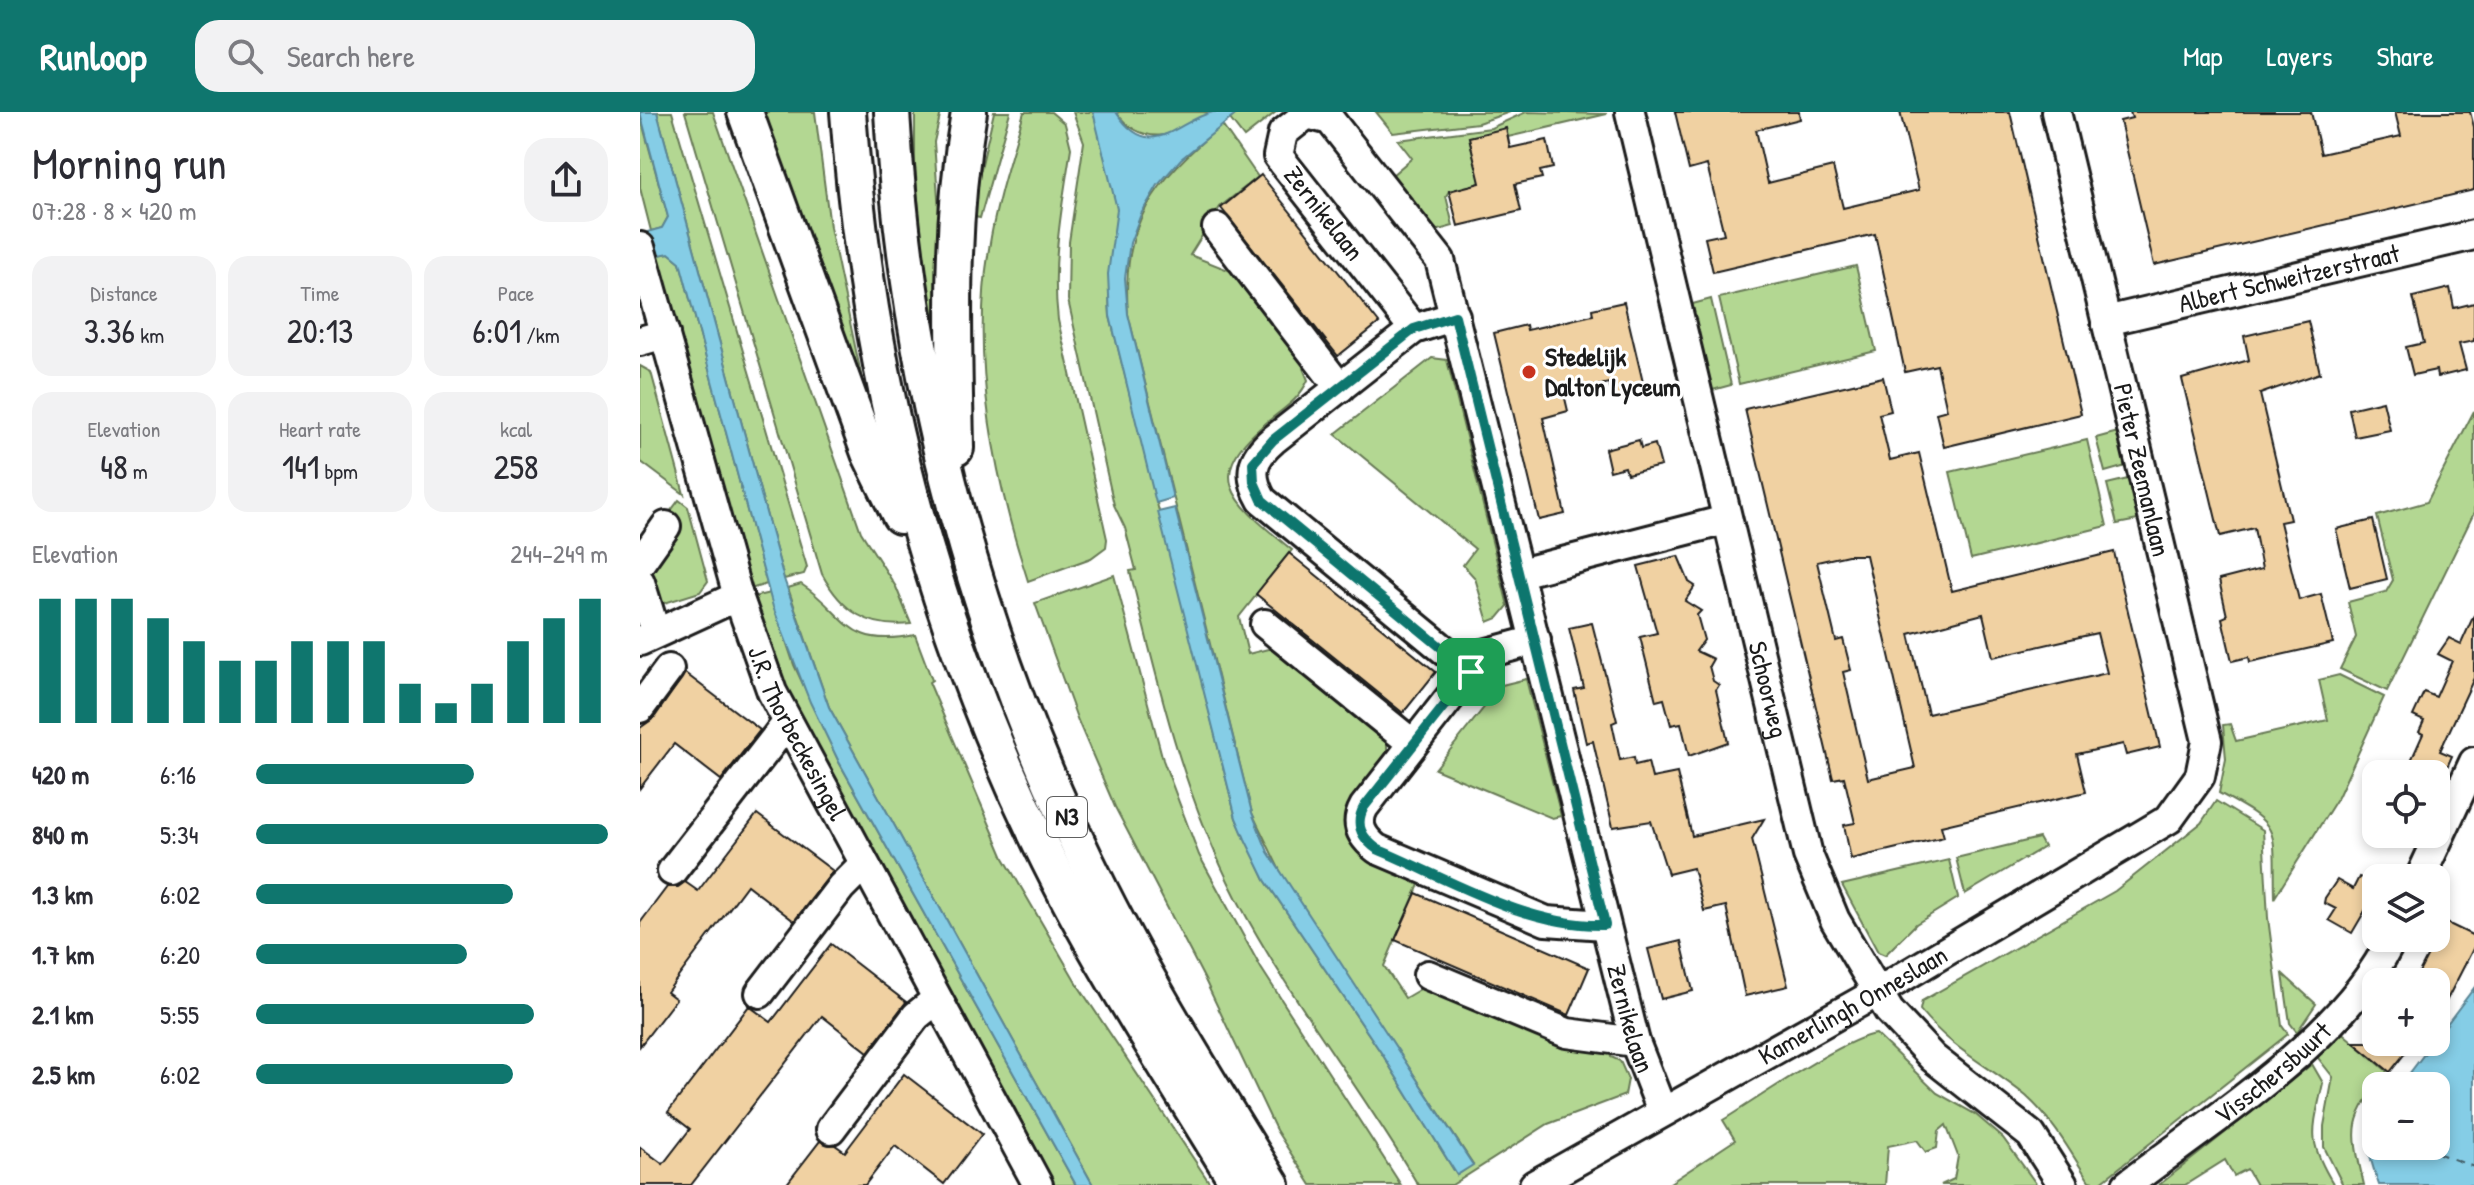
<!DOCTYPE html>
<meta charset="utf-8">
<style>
body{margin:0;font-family:"Patrick Hand",sans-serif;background:#f2f2f3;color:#2b2b33;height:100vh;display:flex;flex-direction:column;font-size:30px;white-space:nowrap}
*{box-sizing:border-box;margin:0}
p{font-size:26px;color:#7c7c81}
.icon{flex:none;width:44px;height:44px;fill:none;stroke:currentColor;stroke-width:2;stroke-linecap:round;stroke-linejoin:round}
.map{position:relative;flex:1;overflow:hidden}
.panel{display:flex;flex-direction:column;background:#fff;width:640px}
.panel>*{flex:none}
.fabs{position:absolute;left:1722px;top:648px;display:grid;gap:16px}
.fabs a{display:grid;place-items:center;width:88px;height:88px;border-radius:16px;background:#fff;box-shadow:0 4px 12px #0003;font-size:40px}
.pin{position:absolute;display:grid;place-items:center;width:68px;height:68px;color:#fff;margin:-34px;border-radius:16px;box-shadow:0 4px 12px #0006}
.round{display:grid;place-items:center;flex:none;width:84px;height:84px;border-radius:24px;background:#f2f2f3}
.head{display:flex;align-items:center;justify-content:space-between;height:136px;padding:0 32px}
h1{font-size:44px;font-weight:600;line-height:60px}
.metrics{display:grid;grid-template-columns:repeat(3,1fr);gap:12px;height:136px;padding:8px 32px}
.metrics div{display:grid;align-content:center;border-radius:20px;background:#f2f2f3;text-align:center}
.metrics b{font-size:34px;font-weight:600}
.metrics small{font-size:22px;font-weight:400}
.metrics p{font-size:22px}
.chart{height:224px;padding:16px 32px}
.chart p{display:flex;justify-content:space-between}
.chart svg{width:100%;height:144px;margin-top:8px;stroke:#0f766e;stroke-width:6}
ul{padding:0 32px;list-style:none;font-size:26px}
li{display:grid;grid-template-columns:128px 96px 1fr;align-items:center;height:60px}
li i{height:20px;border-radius:10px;background:#0f766e}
header{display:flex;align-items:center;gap:48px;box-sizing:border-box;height:112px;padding:0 40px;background:#0f766e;color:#fff}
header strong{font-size:38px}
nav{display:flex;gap:44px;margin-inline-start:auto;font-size:28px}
.search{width:560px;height:72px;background:#f2f2f3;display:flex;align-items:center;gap:20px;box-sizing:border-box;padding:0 28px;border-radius:24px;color:#7c7c81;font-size:30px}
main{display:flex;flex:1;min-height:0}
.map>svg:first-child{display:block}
</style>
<header>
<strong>Runloop</strong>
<div class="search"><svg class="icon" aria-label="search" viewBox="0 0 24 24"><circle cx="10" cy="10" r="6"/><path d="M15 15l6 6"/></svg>Search here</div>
<nav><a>Map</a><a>Layers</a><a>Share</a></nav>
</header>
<main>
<section class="panel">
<div class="head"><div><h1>Morning run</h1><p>07:28 · 8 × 420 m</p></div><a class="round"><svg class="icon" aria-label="share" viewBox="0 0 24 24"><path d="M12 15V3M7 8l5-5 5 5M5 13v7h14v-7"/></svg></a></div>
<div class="metrics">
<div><p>Distance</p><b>3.36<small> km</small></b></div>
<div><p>Time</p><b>20:13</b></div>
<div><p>Pace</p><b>6:01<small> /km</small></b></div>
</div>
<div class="metrics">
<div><p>Elevation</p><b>48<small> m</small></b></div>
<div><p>Heart rate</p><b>141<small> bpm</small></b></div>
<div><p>kcal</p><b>258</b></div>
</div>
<div class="chart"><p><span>Elevation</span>244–249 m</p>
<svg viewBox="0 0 160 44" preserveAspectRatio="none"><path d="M5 44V6M15 44V6M25 44V6M35 44V12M45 44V19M55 44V25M65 44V25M75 44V19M85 44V19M95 44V19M105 44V32M115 44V38M125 44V32M135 44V19M145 44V12M155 44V6"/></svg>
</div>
<ul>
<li><b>420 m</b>6:16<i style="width:62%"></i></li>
<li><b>840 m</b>5:34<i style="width:100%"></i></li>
<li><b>1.3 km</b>6:02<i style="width:73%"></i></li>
<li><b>1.7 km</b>6:20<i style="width:60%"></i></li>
<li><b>2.1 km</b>5:55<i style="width:79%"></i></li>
<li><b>2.5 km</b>6:02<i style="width:73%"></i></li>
</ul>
</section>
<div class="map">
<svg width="1834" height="1073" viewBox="0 0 1834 1073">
<rect width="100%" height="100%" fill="#fff"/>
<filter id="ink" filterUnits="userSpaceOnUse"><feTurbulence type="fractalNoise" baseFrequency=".0125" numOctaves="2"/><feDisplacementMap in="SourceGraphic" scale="16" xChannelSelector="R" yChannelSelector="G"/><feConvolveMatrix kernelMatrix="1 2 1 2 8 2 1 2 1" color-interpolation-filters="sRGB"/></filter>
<g filter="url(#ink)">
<g fill="#b3d792" stroke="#687a57" stroke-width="2">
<polygon points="17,0 32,0 167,455 164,462 144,467"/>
<path d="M45 0H73L221 420 256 475 271 512C228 517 202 499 182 462Z"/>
<polygon points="121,0 175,0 190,115 236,334"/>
<polygon points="275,0 301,0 294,30 308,223 290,228 275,52"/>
<polygon points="354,0 370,0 340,106 330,104"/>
<path d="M384 0H411L425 12 431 36C422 94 411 149 418 208L467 427 466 435 451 446 388 469C354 365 331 246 349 137 356 90 371 45 384 0Z"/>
<path d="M433 0H453C463 30 477 66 477 98 476 134 467 166 470 204L596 706 625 768 744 945 817 1063 833 1052 644 767 612 701 488 202C481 110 514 70 582 13L618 65 580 95 550 143 596 161 669 251 663 256 668 268C660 286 646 295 631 307 557 365 595 391 652 438L599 505 608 542 636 535 747 626V644L710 692 781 768 744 854 765 886 787 873 941 939 970 937 971 945 980 949 988 967 985 983 908 1012 812 1073H778C721 975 649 887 597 787 543 683 518 572 490 459L496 458 485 416 474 393 428 188 429 130 444 30Z"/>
<path d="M476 0H571C539 25 503 37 476 0Z"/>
<polygon points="599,0 636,0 604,25 590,7"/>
<polygon points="736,0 870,0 838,11 753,21"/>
<polygon points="886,0 967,2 868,25 829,25 835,50 845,70 809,79 806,84 813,114 795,119 751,64 772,46 758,28 851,16"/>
<polygon points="0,3 28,105 22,116 11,119 0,76"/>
<polygon points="29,141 40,150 127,472 110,477 18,143"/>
<polygon points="1216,154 1236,239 1099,272 1079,186"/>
<polygon points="1071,187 1091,273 1069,279 1049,193"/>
<polygon points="792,246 807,248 868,494 858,506 848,510 835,466 823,453 835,437 695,322"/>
<polygon points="0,254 11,260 44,382 0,349"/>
<polygon points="1834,299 1834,401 1747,579 1700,557 1716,525 1708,490 1746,480 1753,468 1737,404 1787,390"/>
<polygon points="1478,320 1486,354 1465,360 1456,326"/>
<polygon points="1447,328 1467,414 1331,447 1310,360"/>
<polygon points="1488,367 1498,408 1477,412 1467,372"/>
<polygon points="39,388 48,395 68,469 60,480 15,494 8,466 27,404"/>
<polygon points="474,463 523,648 559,743 621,856 761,1073 671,1073 636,1018 565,868 475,695 438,609 395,491"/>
<path d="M161 472C208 502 203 537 275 523L292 568 289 570 364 746 439 875 571 1073H453L189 595 148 476Z"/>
<polygon points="130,481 154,553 199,650 436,1073 414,1073 190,674 142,572 113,485"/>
<path d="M1699 563 1744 585 1698 685 1635 785C1633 714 1644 716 1579 681L1586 647 1583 613 1590 612 1596 629 1688 608 1679 568Z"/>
<polygon points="886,567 921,704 912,706 795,657 862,573"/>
<path d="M1576 689 1623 718 1628 806 1642 914 1648 922 1460 1071 1449 1069C1430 1039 1413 1008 1386 984 1348 953 1312 938 1280 898L1282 889 1475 779 1561 711Z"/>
<polygon points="1399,726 1404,735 1325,782 1316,746"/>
<polygon points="1309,748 1318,786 1276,812 1245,843 1238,840 1202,773"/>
<polygon points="1643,862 1676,892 1657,920 1650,911"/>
<path d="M1699 918 1747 959C1709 1011 1710 1012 1724 1073H1703L1684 1035V1014L1693 965 1675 942Z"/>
<path d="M1236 922 1297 981 1335 1002 1363 1026 1397 1073H1301L1314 1067 1318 1044 1306 1013 1299 1019 1297 1036 1286 1040 1277 1028 1248 1034 1245 1073H1027L1095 1028 1083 1008C1116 988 1204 926 1236 922Z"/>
<path d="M1672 952 1683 971C1672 1021 1667 1029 1694 1073H1616L1607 1057 1594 1064 1585 1048 1545 1073H1519Z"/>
</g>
<g fill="#85cde6" stroke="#5b8695" stroke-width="2">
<polygon points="0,0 17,0 144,467 189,595 453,1073 436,1073 199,650 170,590 133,495 40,150 29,141 0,147 0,122 22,116 28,105"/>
<path d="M453 0H476C511 53 537 8 573 0 581 0 591 0 599 0L541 47 518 73 501 102 490 131 485 166 488 202 533 386 516 391 470 204 468 162 477 97Z"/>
<polygon points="535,396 612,701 628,740 833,1053 817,1063 744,945 625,768 605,727 596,706 518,400"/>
<path d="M1834 876V1073H1739C1731 1049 1722 1030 1736 1007V1034H1796V974H1760Z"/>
</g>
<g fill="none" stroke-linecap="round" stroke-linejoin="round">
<polyline stroke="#415a63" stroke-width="2" stroke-dasharray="10 8" stroke-linecap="butt" points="1779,1034 1834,1055"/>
</g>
<g fill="#f0d1a2" stroke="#1c1c1c" stroke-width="2" fill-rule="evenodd">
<polygon points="1035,0 1159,0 1160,7 1116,18 1128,71 1193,55 1203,96 1279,78 1260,0 1370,0 1441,302 1304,335 1296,301 1307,298 1297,253 1265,260 1235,122 1073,160 1065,126 1084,122 1067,53 1049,58"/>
<polygon points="1490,0 1671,0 1681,42 1761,24 1755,0 1830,0 1834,15 1834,78 1514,153 1480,9 1492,6"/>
<polygon points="866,16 870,36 907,28 913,56 900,59 902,66 875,72 881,99 818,114 809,79 840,71 829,25"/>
<polygon points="621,63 739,211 698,244 581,96"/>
<polygon points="1810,176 1814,196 1834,191 1834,229 1819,232 1826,258 1797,265 1796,258 1773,263 1766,235 1784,231 1773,185"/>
<polygon points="984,190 1005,279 973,286 969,271 924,282 928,299 903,306 925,402 899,408 854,221 886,213 887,218 953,203 952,197"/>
<polygon points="1668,209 1680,261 1620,282 1650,408 1640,410 1659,488 1681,482 1693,531 1610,550 1609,545 1592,549 1582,506 1587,504 1579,468 1622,457 1614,416 1580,424 1542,267 1609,248 1604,224"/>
<path d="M1243 265 1251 299 1239 302 1250 348 1279 341 1312 479 1474 440 1520 635 1486 643 1483 632 1437 642 1446 680 1301 714 1304 725 1211 747 1204 713 1215 711 1204 665 1193 667 1105 297ZM1208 443H1226L1275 656 1228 667 1203 560 1211 558 1203 527 1196 529 1177 450ZM1343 502 1353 545 1457 521 1467 561 1288 602 1269 522Z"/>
<polygon points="1743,289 1750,318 1715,325 1709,297"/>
<polygon points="999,328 1001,336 1015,332 1021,354 987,362 985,355 970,359 965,337"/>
<polygon points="1733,408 1747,467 1710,476 1696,417"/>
<polygon points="649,441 796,560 763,601 616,482"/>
<polygon points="1038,444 1049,470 1055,474 1045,489 1061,499 1057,503 1064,528 1056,539 1073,547 1069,554 1073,569 1079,573 1076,578 1088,630 1049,644 1041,611 1031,613 1024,587 1016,589 1000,525 1017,521 998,454"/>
<polygon points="1834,503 1834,566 1800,639 1812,644 1804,662 1765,662 1783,622 1779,620 1784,609 1773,604 1784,580 1796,585 1812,549 1798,542 1809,526 1821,532"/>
<polygon points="952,511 977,609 972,611 980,648 994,645 995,653 1008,650 1012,666 1037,661 1052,724 1124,707 1112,727 1148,874 1105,884 1086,794 1064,799 1053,756 1028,762 1011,709 973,715 953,629 946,631 934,578 944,576 929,516"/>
<polygon points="45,561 120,618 81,668 34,632 0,676 0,616 14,606"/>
<polygon points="117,702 193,759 154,809 107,773 27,880 36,887 0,934 0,811 27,775 38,775 45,770 58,779"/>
<polygon points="1719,765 1736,774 1736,780 1712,821 1689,808 1696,797 1684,791 1685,786 1697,768 1713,777"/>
<polygon points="776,781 949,856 929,903 755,828"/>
<polygon points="1805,810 1834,824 1834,835 1796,909 1796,870 1774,870"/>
<polygon points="1041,829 1053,879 1021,887 1008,837"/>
<polygon points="191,832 266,890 228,940 182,904 51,1073 0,1073 0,1035 23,1052 50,1017 28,1000 109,894 131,910"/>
<polygon points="1713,930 1774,930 1750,960"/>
<polygon points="264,962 342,1022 304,1072 255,1034 225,1073 146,1073 180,1029 195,1033 205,1040"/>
</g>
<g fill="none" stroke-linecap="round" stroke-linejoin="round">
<defs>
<g id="minor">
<path id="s1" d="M990 0 1168 743 1195 808 1249 899 1293 946 1391 1023 1423 1073"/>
<polyline points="577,116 700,276"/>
<path id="s2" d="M0 135 98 484 132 580 398 1073"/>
<path d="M815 204 774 217 633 328C612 346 607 362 622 388L831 560"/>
<path id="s3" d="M1466 209 1834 123"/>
<path id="s4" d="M774 217 638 44 643 21 667 2 690 8 800 148 995 930 1022 999"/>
<polyline points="0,229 25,222"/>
<polyline points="0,451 26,414"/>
<polyline points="880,461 1086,408"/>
<polyline points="0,470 15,519"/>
<polyline points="625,512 773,632"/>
<path d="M896 528 844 542 724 695C714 713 723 726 737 737L906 809 965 813"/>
<polyline points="0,529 98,484"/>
<polyline points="0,596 29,557"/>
<polyline points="32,759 147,611"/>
<polyline points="1780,766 1834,650"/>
<polyline points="788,863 927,921 995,930"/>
<polyline points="120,881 201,775 224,752"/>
<polyline points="191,1017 276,904 297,887"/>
<path id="s5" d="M894 1073 1236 881 1529 707 1560 664 1567 629 1416 0"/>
<path id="s6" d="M1487 1073C1573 1007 1707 924 1752 826"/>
</g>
<g id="major">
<polyline points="105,0 229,341 260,404"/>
<path d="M208 0C227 261 287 497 401 733 458 851 531 961 599 1073"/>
<path d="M252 0C267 271 340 539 462 781 513 882 573 977 632 1073"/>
<path d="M316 336C314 218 309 118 329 0"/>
</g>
</defs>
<use href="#minor" stroke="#1c1c1c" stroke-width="34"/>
<use href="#major" stroke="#1c1c1c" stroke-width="40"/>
<use href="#minor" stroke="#fff" stroke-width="28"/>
<use href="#major" stroke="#fff" stroke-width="34"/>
</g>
</g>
<g fill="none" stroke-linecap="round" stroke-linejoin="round" filter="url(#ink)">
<defs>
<path id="route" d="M815 204 965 813C886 815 809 767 737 737 722 726 714 713 724 695L831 560 622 388 614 370 613 351 633 328 774 217Z"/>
</defs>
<use href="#route" stroke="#fff" stroke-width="16"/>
<use href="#route" stroke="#0f766e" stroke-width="10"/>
</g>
<circle fill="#c8321e" stroke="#fff" stroke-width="3" cx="889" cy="260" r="8"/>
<g text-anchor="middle" stroke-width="6" stroke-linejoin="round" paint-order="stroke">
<rect fill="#fff" stroke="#606060" stroke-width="2" x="407" y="685" width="40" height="40" rx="6"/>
<g font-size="24" font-weight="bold" fill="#1c1c1c">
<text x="427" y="713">N3</text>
</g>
<g font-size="26" fill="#1c1c1c" stroke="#fff">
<text transform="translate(684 101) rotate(52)" y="9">Zernikelaan</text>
<text dy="9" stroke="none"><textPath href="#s3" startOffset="188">Albert Schweitzerstraat</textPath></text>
<text transform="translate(1502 358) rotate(77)" y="9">Pieter Zeemanlaan</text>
<text dy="9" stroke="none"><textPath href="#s1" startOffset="594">Schoorweg</textPath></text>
<text dy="9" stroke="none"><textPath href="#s2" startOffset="512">J.R. Thorbeckesingel</textPath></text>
<text dy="9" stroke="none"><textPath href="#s5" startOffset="366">Kamerlingh Onneslaan</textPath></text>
<text dy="9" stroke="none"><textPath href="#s4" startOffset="1258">Zernikelaan</textPath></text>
<text dy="9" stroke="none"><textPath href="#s6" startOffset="184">Visschersbuurt</textPath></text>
</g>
<g font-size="26" font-weight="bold" fill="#1c1c1c" stroke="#fff" text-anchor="start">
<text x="905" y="254">Stedelijk<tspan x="905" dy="30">Dalton Lyceum</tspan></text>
</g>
</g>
</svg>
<div class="fabs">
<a><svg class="icon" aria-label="locate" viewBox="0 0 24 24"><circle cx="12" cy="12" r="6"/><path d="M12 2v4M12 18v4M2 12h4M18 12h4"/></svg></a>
<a><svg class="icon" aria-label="layers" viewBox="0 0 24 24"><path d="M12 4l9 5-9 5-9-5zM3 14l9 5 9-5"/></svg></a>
<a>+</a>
<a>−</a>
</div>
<div class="pin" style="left:831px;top:560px;background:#1e9e55"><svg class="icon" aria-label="arrive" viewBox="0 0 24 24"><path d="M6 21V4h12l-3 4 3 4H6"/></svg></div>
</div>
</main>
